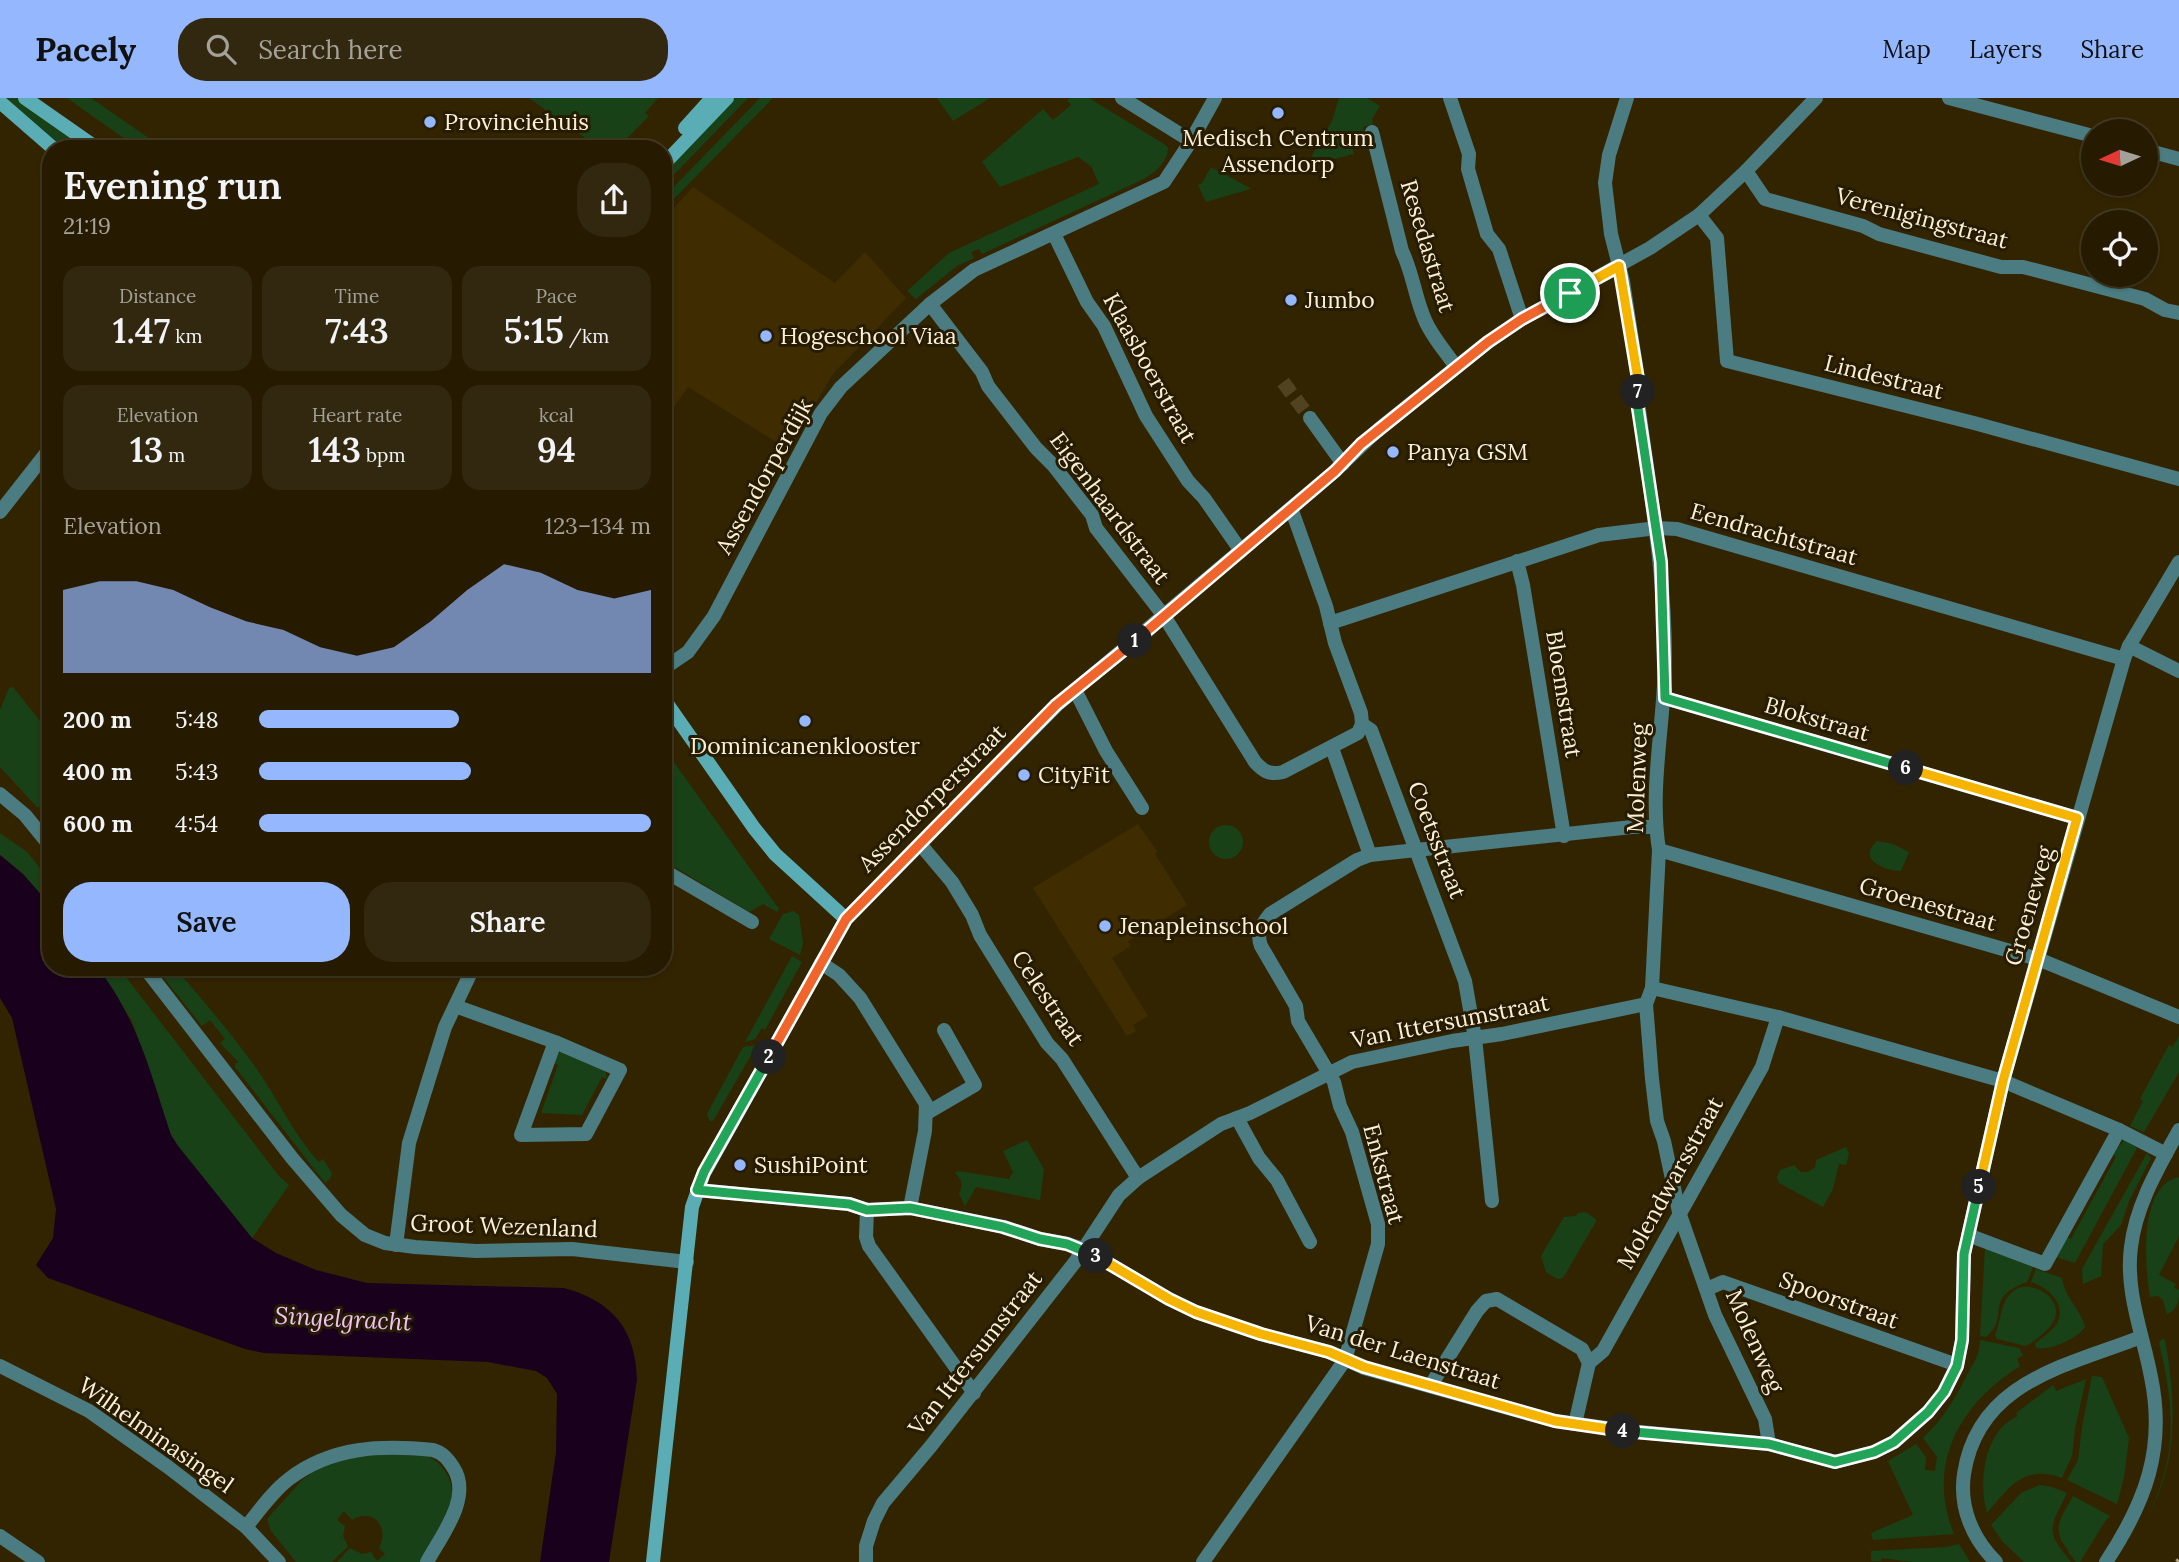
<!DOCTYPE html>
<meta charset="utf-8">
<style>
body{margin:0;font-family:Lora,serif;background:#32280f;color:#f1f3f6;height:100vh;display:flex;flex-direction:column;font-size:26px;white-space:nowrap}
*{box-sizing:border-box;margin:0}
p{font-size:23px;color:#a4a199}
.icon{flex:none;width:38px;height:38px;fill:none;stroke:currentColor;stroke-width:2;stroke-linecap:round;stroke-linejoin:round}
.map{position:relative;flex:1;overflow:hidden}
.drawer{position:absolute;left:42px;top:42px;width:630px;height:836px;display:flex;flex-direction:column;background:#261b00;border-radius:28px;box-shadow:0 2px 5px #0004,0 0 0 2px #423922}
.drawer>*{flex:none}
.needle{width:46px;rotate:266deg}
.buttons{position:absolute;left:2081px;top:21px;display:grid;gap:14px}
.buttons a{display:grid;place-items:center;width:77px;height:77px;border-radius:50%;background:#261b00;box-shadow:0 2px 5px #0004,0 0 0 2px #423922;font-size:35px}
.pin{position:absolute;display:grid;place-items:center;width:60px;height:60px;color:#fff;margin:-30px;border:4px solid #fff;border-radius:50%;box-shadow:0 2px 7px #0007}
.km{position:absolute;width:35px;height:35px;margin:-18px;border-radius:50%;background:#222;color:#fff;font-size:19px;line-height:35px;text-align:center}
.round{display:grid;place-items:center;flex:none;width:74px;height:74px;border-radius:28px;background:#32280f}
.summary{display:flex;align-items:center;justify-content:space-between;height:119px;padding:0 21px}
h1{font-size:38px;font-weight:600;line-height:52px}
.stats{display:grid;grid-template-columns:repeat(3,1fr);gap:10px;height:119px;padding:7px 21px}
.stats div{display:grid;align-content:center;border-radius:18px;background:#32280f;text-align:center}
.stats b{font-size:35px;font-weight:600}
.stats small{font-size:19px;font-weight:400}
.stats p{font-size:19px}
.chart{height:196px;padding:14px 21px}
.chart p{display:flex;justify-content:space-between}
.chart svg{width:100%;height:126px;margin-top:7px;fill:#94b7fd;opacity:.7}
.cta{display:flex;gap:14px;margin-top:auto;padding:14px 21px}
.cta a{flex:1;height:80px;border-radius:28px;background:#94b7fd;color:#111;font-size:28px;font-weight:600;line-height:80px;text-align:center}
.cta a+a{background:#32280f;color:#f1f3f6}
ul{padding:0 21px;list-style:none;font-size:23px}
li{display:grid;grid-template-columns:112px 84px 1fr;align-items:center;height:52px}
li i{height:18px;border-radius:9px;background:#94b7fd}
header{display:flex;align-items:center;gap:42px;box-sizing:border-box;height:98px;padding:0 35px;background:#94b7fd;color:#111}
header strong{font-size:33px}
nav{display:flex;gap:38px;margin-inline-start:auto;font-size:24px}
.search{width:490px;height:63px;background:#32280f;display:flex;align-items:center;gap:18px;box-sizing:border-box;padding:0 24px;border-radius:28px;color:#a4a199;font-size:26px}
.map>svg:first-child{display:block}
</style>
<header>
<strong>Pacely</strong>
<div class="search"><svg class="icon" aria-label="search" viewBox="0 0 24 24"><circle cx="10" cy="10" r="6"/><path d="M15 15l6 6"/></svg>Search here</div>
<nav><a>Map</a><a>Layers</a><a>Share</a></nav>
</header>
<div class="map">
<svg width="2179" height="1464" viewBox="0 0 2179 1464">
<rect width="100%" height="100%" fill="#332400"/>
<g fill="#3f2c00">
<polygon points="693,89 835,185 865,154 906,200 832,277 789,352 688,289 663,324 663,122"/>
<polygon points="1138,726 1157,753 1155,756 1187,807 1128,843 1131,848 1112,860 1148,918 1133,927 1136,933 1127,938 1033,790"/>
</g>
<g fill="#184118">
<polygon points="5,0 17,0 90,51 63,51"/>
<polygon points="67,0 91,0 150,41 144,51 139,51"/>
<polygon points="529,0 658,0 645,15 649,18 620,47 617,45 612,51 601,51"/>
<polygon points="733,0 748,0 663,88 663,75"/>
<polygon points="760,0 773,0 663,112 663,100"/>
<polygon points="937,0 990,0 953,23"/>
<path d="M1070 0H1089L1164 46 1168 50C1168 64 1155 74 1144 81L982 156 979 151 971 154 974 160 957 168 916 201 907 193 949 155 1099 86 1091 68 1078 59 1000 89 982 64 1043 11 1053 22 1071 7 1067 2Z"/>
<polygon points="1339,0 1367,0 1380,8 1372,21 1373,26 1363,29 1365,37 1350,41 1354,56 1306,68 1332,23"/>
<polygon points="1211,69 1250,90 1250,91 1206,104 1198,87 1202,85"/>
<polygon points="13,589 51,637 51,654 41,655 51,674 51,703 43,709 37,709 0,669 0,612 9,590"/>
<polygon points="663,649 779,811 777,814 763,806 749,814 663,762 663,713 672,705 663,695"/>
<circle cx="1226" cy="744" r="17"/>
<polygon points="0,735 27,754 51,784 51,808 23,776 0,757"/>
<path d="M1877 743 1893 746 1909 754 1901 773C1886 773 1856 762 1877 743Z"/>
<polygon points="793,813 799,817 803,845 800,857 769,841 783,816"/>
<polygon points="792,858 802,864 765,932 762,930 755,941 745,944"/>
<polygon points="98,870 119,870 279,1078 289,1087 252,1140 178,1048 171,1037 132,923"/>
<path d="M156 870H175C203 902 231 935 256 970 278 1001 293 1036 319 1064L323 1061 332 1075 330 1081 325 1085 235 969V965H239L220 945 225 941 210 922 202 928Z"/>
<polygon points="2179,938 2179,974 2144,1034 2130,1028 2143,1003 2140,1001 2169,947 2173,949"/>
<polygon points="757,947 713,1023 710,1023 707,1016 743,949"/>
<polygon points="563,952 605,971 607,981 602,979 582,1017 541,1015 558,967 554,965 556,957"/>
<polygon points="2124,1041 2137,1050 2075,1165 2055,1159 2067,1139 2071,1141 2116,1059 2112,1056 2118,1046 2121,1047"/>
<path d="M1027 1042 1044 1071 1040 1102 976 1089 965 1108 959 1096C963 1088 962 1081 955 1075L958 1073 1009 1081 1013 1074 1003 1053Z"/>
<polygon points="1846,1049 1849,1056 1846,1067 1839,1066 1833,1091 1823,1109 1779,1085 1777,1079 1780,1072 1794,1067 1801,1074 1808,1074 1815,1069 1816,1062"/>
<polygon points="2147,1055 2151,1060 2129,1103 2121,1127 2103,1146 2101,1178 2083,1186 2082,1171"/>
<path d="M2179 1079V1138L2159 1177 2176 1186 2174 1190 2179 1192C2179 1202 2178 1212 2167 1216L2163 1202 2158 1198 2150 1199C2145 1168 2138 1087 2179 1079Z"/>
<polygon points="1586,1114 1597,1122 1563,1180 1557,1181 1546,1174 1541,1158 1564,1119 1576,1118 1578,1115"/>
<path d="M1985 1149 2034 1167 2027 1184C1981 1201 2012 1218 1986 1239L1980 1238Z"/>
<path d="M2036 1171 2062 1180C2065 1200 2080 1210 2085 1229 2077 1241 2049 1253 2036 1250L2035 1246C2041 1240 2051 1234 2056 1227 2069 1207 2047 1189 2031 1184Z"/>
<path d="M2021 1189C2041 1186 2066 1205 2052 1226 2046 1234 2035 1243 2026 1248L1997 1241 1995 1237C2003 1218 1999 1198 2021 1189Z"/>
<path d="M2162 1241 2165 1242C2176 1301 2179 1365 2148 1417 2179 1358 2174 1307 2159 1245Z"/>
<path d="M1980 1242 2019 1250 2023 1257 2017 1261 2020 1268C1961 1305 1925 1365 1954 1436L1873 1442 1871 1435 1913 1417 1888 1363 1916 1346 1926 1359 1925 1372 1935 1373 1937 1359 1923 1340C1943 1321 1955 1301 1967 1277 1974 1264 1980 1257 1980 1242Z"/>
<polygon points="2092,1278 2102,1279 2129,1340 2124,1380 2117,1406 2067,1382 2078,1362 2082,1329"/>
<path d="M2086 1281 2075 1331 2072 1358 2062 1380C2023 1366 2010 1389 1987 1415 1978 1384 1984 1332 2018 1318L2016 1315 2053 1287 2056 1293Z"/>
<path d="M417 1355C430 1358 436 1361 444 1372 466 1400 435 1438 421 1464H337L350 1450 362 1456 371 1454 377 1463 385 1456 379 1450C390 1429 373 1409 352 1422L344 1413 337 1422 345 1428 343 1438 348 1448 332 1464H296L271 1433 267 1421 302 1382 313 1374 349 1357Z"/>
<path d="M2040 1387 2052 1389 2067 1395C2048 1433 2046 1433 2071 1464H2024L2002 1443 1991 1427 2021 1395Z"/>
<path d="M2073 1398 2110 1418 2106 1422 2080 1464H2076L2068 1454 2069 1453C2049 1431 2062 1419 2073 1398Z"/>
<polygon points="1959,1446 1970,1464 1912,1464 1882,1460 1881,1463 1871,1463 1871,1453 1947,1449"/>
</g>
<path fill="#19001c" d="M0 757 23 776 51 808V870H98C139 924 150 974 171 1037L178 1048 252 1140 276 1155 316 1172 367 1185 564 1190C612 1203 636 1231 637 1282L609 1464H540L556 1354 557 1296 547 1280 536 1273 488 1264 264 1255 245 1251 48 1180 36 1167 53 1140 56 1111 12 920 0 900Z"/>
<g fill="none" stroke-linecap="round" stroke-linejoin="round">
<polyline stroke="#514220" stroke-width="14" stroke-dasharray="14 7" stroke-linecap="butt" points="1283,284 1310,320"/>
<g stroke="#4b7c81" stroke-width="14">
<polyline points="1122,0 1191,43"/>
<polyline points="1450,0 1469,56 1468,71 1487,136 1499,151 1522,221"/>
<path d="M1627 0 1609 57 1605 85 1611 136 1623 183 1639 287 1638 304C1649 389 1665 473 1665 559 1665 623 1649 688 1659 752L1652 890 1646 906 1652 981 1657 1023 1664 1043 1679 1114 1715 1217 1765 1321 1769 1346"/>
<polyline points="1949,0 2093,38"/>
<path d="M1372 34 1402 153C1413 175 1415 200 1425 222 1432 239 1446 254 1456 269"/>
<polyline points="2146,52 2179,61"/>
<polyline points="1746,73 1765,101 1863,128 1879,136 2001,169 2023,169 2145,201 2165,212 2179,215"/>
<polyline points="1699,117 1717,140 1727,263 1974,325 2179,381"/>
<polyline points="1054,136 1087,204 1104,228 1146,318 1188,383 1204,400 1241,453"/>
<path d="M930 206 982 274 988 288 1036 350 1053 367 1092 417 1096 430 1164 518 1255 664C1264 674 1270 677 1283 674L1358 635 1362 626"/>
<polyline points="1310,320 1343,366"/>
<polyline points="1291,410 1326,508 1335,545 1361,615 1362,626 1371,632 1465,883 1475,940 1492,1103"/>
<polyline points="0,414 51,349"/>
<polyline points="1517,463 1523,487 1564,738"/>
<polyline points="1330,525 1599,437 1657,430 1677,431 2124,561"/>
<polyline points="2129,548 2179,573"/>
<polyline points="663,571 688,554 714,518 821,315 841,289 930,206 974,172 1164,84 1191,43 1215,0"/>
<polyline points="1075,592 1106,653 1142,710"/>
<polyline points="1665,600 2077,720"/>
<polyline points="1332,650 1370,757"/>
<polyline points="0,696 25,717 51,749"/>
<polyline points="920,746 952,784 972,817 980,837 1047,945 1062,961 1138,1080"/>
<polyline points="1659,752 2038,861 2179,919"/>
<polyline points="663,772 752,824"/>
<polyline points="846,821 1057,607 1335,373 1379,331 1488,244 1522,221 1650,150 1699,117 1746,73 1816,0"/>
<polyline points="821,865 839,877 860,900 926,1006 925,1033 910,1110"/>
<polyline points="145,870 292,1060 341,1117 365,1137 385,1145 415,1149 476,1153 572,1151 687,1164"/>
<polyline points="1652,890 1778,919 2003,983 2119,1032 2166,1056"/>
<polyline points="455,908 555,944 620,972 586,1036 521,1037 555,944"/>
<polyline points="927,1015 975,987 944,932"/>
<polyline points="1237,1020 1259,1060 1277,1082 1310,1144"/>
<polyline points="697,1092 849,1106 867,1112 910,1110 1004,1129 1040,1141 1067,1146 1084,1151 1169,1201 1196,1214 1260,1236 1329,1254 1364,1270 1555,1323 1628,1333 1769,1346 1835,1364 1874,1354 1894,1344 1928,1314 1944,1294 1957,1267 1962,1243 1964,1156 2003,983 2124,561 2129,548 2179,464"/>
<polyline points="867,1112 866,1139 869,1148 974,1295"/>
<polyline points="1968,1137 2045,1166 2119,1032"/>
<polyline points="396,1147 409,1045 445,929 473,870"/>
<polyline points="1707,1191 1723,1184 1957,1267"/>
<polyline points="0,1268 89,1313 168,1369 246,1429 279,1464"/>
<polyline points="1431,1287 1477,1213 1486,1203 1497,1201 1582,1251 1589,1265"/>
<polyline points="1575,1326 1589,1265 1603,1253 1762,969 1778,919"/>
<path d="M246 1429C259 1413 273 1393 289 1381 332 1348 382 1347 433 1352 443 1355 448 1361 453 1369 473 1399 441 1438 427 1464"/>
<polyline points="0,1438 38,1464"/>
<polyline points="866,1464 866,1448 874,1423 883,1405 931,1348 1075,1164 1119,1097 1138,1080 1221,1026 1250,1015 1352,964 1452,943 1502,936 1646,906"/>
<path d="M1203 1464 1345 1262 1378 1146V1126L1352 1034 1340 1008 1334 984 1298 923 1296 908 1261 848C1256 835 1262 826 1270 816L1357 762 1370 757 1632 729H1655"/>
</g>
<g stroke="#4b7c81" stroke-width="14">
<path d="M1996 1464C1973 1441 1959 1410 1964 1376 1978 1283 2067 1268 2141 1239"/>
<path d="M2106 1464C2145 1405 2166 1351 2151 1279 2143 1236 2125 1194 2131 1149 2136 1106 2159 1069 2179 1032"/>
</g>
<g stroke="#5badb5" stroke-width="14">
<polyline points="25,0 98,51"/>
<polyline points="0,4 54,51"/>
<polyline points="685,30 712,0"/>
<polyline points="663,67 727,0"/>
<polyline points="653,1464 692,1109 704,1075 846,821 775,756 754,730 663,600"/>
</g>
<polyline stroke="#ada083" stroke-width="5" stroke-dasharray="10 5" stroke-linecap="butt" points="2177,1464 2179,1462"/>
</g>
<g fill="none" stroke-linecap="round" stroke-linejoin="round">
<defs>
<polyline id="split-1" points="1135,543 1335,373 1361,346 1488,244 1522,221 1570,195"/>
<polyline id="split-2" points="769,959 846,821 1056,607 1135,543"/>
<polyline id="split-3" points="769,959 704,1074 697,1092 849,1106 867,1112 910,1110 1003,1129 1040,1141 1067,1146 1096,1158"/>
<polyline id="split-4" points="1096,1158 1169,1201 1196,1214 1261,1236 1329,1254 1364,1269 1555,1323 1623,1333"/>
<polyline id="split-5" points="1623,1333 1769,1346 1835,1364 1874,1354 1894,1344 1928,1314 1944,1294 1957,1268 1962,1242 1964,1156 1979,1089"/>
<polyline id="split-6" points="1906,670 2077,720 2003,983 1979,1089"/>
<polyline id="split-7" points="1638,294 1637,304 1661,464 1665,600 1906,670"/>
<polyline id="split-8" points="1570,195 1619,168 1639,287 1638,294"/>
</defs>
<use href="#split-1" stroke="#fff" stroke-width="14"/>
<use href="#split-2" stroke="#fff" stroke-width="14"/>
<use href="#split-3" stroke="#fff" stroke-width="14"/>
<use href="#split-4" stroke="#fff" stroke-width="14"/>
<use href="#split-5" stroke="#fff" stroke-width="14"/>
<use href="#split-6" stroke="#fff" stroke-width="14"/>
<use href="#split-7" stroke="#fff" stroke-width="14"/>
<use href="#split-8" stroke="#fff" stroke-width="14"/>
<use href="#split-1" stroke="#f0652b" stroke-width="9"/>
<use href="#split-2" stroke="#f0652b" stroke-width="9"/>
<use href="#split-3" stroke="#22a559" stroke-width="9"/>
<use href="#split-4" stroke="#f5b400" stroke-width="9"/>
<use href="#split-5" stroke="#22a559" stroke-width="9"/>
<use href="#split-6" stroke="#f5b400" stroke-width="9"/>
<use href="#split-7" stroke="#22a559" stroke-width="9"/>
<use href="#split-8" stroke="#f5b400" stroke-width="9"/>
</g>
<g fill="#94b7fd" stroke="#261b03" stroke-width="2.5">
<circle cx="1278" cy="15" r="7"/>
<circle cx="430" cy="24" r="7"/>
<circle cx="1291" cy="202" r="7"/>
<circle cx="766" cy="238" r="7"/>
<circle cx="1393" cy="354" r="7"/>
<circle cx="805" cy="623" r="7"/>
<circle cx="1024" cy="677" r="7"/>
<circle cx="1105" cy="828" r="7"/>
<circle cx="740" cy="1067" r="7"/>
</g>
<g text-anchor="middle" stroke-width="6" stroke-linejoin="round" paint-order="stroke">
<g font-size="23" fill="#fbefd6" stroke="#261b03" text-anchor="start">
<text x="444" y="32">Provinciehuis</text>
<text x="1278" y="48" text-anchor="middle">Medisch Centrum<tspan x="1278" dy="26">Assendorp</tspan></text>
<text x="1305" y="210">Jumbo</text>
<text x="780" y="246">Hogeschool Viaa</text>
<text x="1407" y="362">Panya GSM</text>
<text x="805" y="656" text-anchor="middle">Dominicanenklooster</text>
<text x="1038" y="685">CityFit</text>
<text x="1119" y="836">Jenapleinschool</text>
<text x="754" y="1075">SushiPoint</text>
</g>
<g font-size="23" fill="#fbefd6" stroke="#261b03">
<text transform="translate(1922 120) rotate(15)" y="8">Verenigingstraat</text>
<text transform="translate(1428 148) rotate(73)" y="8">Resedastraat</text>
<text transform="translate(1150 270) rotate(61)" y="8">Klaasboerstraat</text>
<text transform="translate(1884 279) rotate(14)" y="8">Lindestraat</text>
<text transform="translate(764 378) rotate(-61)" y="8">Assendorperdijk</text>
<text transform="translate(1110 410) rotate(53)" y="8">Eigenhaardstraat</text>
<text transform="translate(1774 436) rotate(16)" y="8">Eendrachtstraat</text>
<text transform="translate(1564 596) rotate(81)" y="8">Bloemstraat</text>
<text transform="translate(1817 621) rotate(16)" y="8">Blokstraat</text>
<text transform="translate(1637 680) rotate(-88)" y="8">Molenweg</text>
<text transform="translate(932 700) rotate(-45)" y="8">Assendorperstraat</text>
<text transform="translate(1437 742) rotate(69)" y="8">Coetsstraat</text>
<text transform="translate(1928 806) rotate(16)" y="8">Groenestraat</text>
<text transform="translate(2029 808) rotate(-74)" y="8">Groeneweg</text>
<text transform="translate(1048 900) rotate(56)" y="8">Celestraat</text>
<text transform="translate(1450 923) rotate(-11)" y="8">Van Ittersumstraat</text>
<text transform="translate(1384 1076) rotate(75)" y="8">Enkstraat</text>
<text transform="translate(1670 1085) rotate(-61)" y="8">Molendwarsstraat</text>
<text transform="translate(504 1128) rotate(2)" y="8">Groot Wezenland</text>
<text transform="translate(1839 1202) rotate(20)" y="8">Spoorstraat</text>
<text transform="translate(1755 1243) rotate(66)" y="8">Molenweg</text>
<text transform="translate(1403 1254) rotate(17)" y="8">Van der Laenstraat</text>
<text transform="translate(975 1255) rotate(-52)" y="8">Van Ittersumstraat</text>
<text transform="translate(156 1337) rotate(35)" y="8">Wilhelminasingel</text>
</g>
<g font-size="24" font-style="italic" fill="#f3c2f7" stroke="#261b03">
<text transform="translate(343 1221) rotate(3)" y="8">Singelgracht</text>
</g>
</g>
</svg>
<div class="buttons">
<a><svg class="needle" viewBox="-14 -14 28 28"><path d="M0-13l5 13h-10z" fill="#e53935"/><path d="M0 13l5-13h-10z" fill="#a4a199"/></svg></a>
<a><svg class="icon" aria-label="locate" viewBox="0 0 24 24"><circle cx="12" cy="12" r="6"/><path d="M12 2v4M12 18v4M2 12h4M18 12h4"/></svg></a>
</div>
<div class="pin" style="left:1570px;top:195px;background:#1e9e55"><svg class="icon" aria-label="arrive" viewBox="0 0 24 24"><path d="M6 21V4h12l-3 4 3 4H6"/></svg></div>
<b class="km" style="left:1135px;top:543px">1</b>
<b class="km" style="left:769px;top:959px">2</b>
<b class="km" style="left:1096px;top:1158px">3</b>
<b class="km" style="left:1623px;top:1333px">4</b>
<b class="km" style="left:1979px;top:1089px">5</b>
<b class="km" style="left:1906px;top:670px">6</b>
<b class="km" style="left:1638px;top:294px">7</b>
<section class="drawer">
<div class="summary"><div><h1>Evening run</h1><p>21:19</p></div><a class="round"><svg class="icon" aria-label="share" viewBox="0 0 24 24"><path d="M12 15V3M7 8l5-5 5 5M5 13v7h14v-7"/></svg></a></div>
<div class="stats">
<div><p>Distance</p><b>1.47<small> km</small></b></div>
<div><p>Time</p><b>7:43</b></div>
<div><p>Pace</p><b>5:15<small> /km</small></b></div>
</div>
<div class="stats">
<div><p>Elevation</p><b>13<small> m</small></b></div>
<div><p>Heart rate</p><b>143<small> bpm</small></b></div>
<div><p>kcal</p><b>94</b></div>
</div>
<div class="chart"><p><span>Elevation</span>123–134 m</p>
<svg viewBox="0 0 160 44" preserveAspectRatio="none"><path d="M0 44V15L10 12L20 12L30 15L40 21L50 26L60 29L70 35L80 38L90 35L100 26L110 15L120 6L130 9L140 15L150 18L160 15V44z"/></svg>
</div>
<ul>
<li><b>200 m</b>5:48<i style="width:51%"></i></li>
<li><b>400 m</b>5:43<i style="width:54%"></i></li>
<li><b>600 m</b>4:54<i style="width:100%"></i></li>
</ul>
<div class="cta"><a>Save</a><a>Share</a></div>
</section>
</div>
